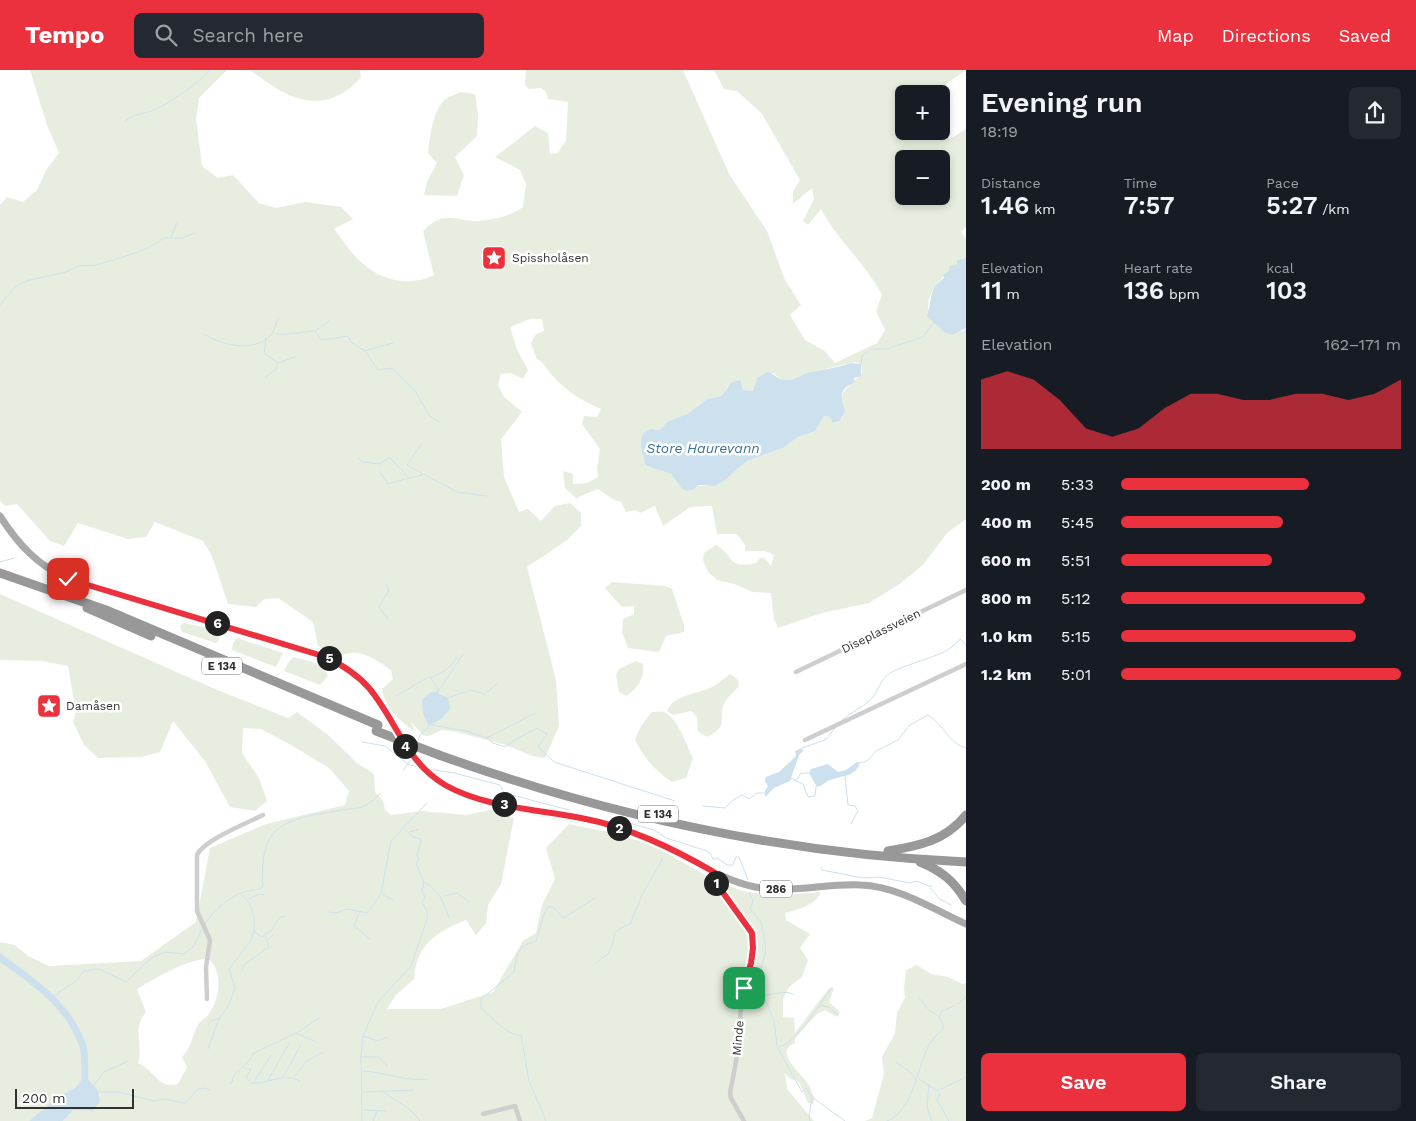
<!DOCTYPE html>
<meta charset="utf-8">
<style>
body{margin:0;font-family:"Work Sans",sans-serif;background:#242831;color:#f1f3f6;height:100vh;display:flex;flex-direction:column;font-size:19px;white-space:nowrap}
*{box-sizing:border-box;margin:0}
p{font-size:16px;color:#9ea1a6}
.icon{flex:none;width:28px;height:28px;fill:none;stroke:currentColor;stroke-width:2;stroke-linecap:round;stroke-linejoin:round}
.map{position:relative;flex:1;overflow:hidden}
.side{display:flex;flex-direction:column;background:#171b24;width:450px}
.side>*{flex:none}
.buttons{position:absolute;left:895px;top:15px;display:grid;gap:10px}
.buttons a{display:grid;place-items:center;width:55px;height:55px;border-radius:8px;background:#171b24;box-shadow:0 2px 8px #0003;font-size:25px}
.scale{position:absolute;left:15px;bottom:12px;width:119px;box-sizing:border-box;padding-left:5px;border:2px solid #313131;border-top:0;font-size:14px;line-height:18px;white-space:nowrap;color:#313131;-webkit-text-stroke:4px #fff;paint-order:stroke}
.pin{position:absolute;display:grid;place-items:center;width:42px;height:42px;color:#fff;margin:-21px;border-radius:10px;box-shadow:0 2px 8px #0006}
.km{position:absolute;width:25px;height:25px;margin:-12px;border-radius:50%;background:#222;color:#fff;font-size:14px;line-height:25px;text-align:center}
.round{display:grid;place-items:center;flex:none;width:52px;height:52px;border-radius:8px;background:#242831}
.overview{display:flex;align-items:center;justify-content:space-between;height:85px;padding:0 15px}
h1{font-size:28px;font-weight:600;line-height:38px}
.metrics{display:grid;grid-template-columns:repeat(3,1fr);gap:8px;height:85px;padding:5px 15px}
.metrics div{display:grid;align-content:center}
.metrics b{font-size:25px;font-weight:600}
.metrics small{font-size:14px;font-weight:400}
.metrics p{font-size:14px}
.chart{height:140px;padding:10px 15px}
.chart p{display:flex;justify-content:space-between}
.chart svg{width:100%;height:90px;margin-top:5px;fill:#eb313d;opacity:.7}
.action{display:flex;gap:10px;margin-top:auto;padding:10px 15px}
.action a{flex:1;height:58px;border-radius:8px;background:#eb313d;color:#fff;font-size:20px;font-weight:600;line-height:58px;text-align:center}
.action a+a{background:#242831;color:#f1f3f6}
ul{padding:0 15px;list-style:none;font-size:16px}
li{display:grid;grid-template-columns:80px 60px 1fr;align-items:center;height:38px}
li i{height:12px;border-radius:6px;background:#eb313d}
header{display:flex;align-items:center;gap:30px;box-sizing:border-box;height:70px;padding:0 25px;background:#eb313d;color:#fff}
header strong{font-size:24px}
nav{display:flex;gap:28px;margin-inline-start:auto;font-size:18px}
.search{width:350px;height:45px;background:#242831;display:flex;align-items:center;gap:12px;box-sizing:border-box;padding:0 18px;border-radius:8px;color:#9ea1a6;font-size:19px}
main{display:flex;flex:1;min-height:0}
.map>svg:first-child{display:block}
</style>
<header>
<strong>Tempo</strong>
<div class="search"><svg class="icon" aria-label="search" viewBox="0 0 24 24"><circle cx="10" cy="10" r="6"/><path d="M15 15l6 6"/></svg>Search here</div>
<nav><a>Map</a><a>Directions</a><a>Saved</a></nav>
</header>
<main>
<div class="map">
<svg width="966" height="1051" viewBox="0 0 966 1051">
<rect width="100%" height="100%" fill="#fff"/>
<g fill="#e7eedf" fill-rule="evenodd">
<path d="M30 0H227L199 28 196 49 202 96 218 108 233 105 259 133 276 138 305 132 341 137 353 149 334 159C343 170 351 184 362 193 382 211 410 217 434 205L423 161C445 139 453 151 478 151 493 150 511 146 523 137L526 114 520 100 495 87 535 56 548 63 550 84 558 83 566 70 568 32 548 29 546 22 541 18 529 19 525 15 526 0H683L729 104 767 161 785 210 801 235 790 245 805 270 825 281 835 293 877 273 885 260 876 241 882 225C866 194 838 171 821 139L808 155 803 151 814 129 812 118 793 134V121L800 110 762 44 737 21 724 19 714 0H966L946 14 944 44 950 69 966 59V157L961 162 966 169V188L957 190V195C945 204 933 215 929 229 928 234 929 238 927 244L944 262 963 261 966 258V449L947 463 923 495 898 515 869 533 822 543 778 558 774 549 771 523 753 522 734 514 717 510 708 502 703 490 704 483 716 475C737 487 725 499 756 493L760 488H764L771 496 774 485 765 481H745V475L737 464H717L712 436 690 437 663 456 655 436 640 443 636 440 626 442 621 432 614 430 598 419 580 426 577 429 565 418 563 401 573 404V414L587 413 598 407 597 398 600 379 582 354 584 346 597 347 601 339C582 331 567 322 553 306 546 300 546 294 537 289L531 274 535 265 544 261 542 249H530L510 257 517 280 528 300 523 309 511 303 501 304 498 315 504 327 522 342 501 369 504 407 519 442 528 439 541 451 555 436 570 433 581 443V456L566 471 527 497 556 610 559 656 545 688 532 686 506 675 457 662 442 660 428 666 423 665 411 652 415 662C399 649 386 640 382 619L393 609 391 600C372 587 359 577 336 587L318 576 313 552 278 528 264 529 256 537 228 534 212 486 203 471 155 452 146 467 128 469 78 453 64 476 50 471 17 434 5 436 0 431V135L7 127 23 132 37 120 46 100 59 83 47 55ZM904 24H941V61H904ZM904 89H941V126H904ZM855 292 861 294 862 303 843 322 841 330C845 338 846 344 840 351L835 353 830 347 824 346 815 361 798 367 783 378 747 391 724 411 715 416H699L693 420 687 421 682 419 671 404 646 396C643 386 633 361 652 359 655 359 658 359 661 359L667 352 689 343 707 329 721 326 728 316 738 310 743 320 753 321 757 308 763 304 773 303 782 310H789L808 303Z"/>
<path d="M250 0H360L361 8C354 14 347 21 339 25 306 42 276 19 250 0Z"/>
<path d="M461 22 475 24 478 45 477 66 455 87 464 105 457 126 424 125 427 112 437 93 428 83C430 68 433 38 446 29 450 26 456 24 461 22Z"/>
<polygon points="612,512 665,516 672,519 684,555 684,562 666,566 659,582 628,578 622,562 623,549 634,544 634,536 622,537 605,518"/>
<path d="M0 524 215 619 288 648 297 642 327 664 357 693 374 704 375 722 383 731 385 740 391 745 423 741 466 745 490 740 514 748 501 814 488 835 486 853 476 865 466 850C436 862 416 875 414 909L396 925 387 939H441L493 922 523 871 536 863 542 835 555 809 546 778 569 754C590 759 613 762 633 769 673 781 706 812 748 822 772 827 797 824 821 822 815 836 799 839 785 843L786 850 810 864 800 878 808 890 802 907 789 917 783 929V947L794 948 795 963 829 918H834L829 932 840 942 837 947 825 940 817 944 795 968V973C773 982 801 1003 808 1014 811 1018 812 1024 815 1028L813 1034 808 1033 799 1012 789 1008 785 1003 787 1019 814 1051H63L73 1040 92 1041 76 1017 55 1029 29 1051H0V872L15 875 28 886 49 896 141 891 196 852 210 778 266 754 345 735 349 721 329 698 291 675 261 659 243 658 242 683 259 708 267 731 255 741 230 737 205 691 173 651 160 682 141 687 98 688 84 675 73 652 76 642 68 596 42 591 0 590ZM208 888C224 903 220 929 208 945 205 949 200 951 197 956 192 967 191 978 182 987L187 997 178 1014C158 1020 155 1000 138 993 144 974 131 960 146 942L137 919C160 906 181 892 208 888Z"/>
<polygon points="184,553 212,559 219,563 219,570 216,573 182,562 180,556"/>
<polygon points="237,568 283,583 276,597 232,580 233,573"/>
<path d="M293 587C306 590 323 593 328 606L320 615 284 601 288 593Z"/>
<path d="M636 591 643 594C644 609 638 618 626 626L619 622 616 605 619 599Z"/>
<path d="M730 604 738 610 739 616C735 621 726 628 724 634 717 651 731 654 707 667L698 661 697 647 691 641 673 645 667 641C674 625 696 624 710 618 717 615 724 609 730 604Z"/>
<path d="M652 642C656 642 661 641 664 642 679 649 686 675 693 688L686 708 672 712C653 699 646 690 635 670L641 656Z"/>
<polygon points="917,895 931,904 948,907 962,914 966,913 966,1051 865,1051 872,1048 884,1004 882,987 895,963 897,942 905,928 904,918 906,900"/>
</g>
<g fill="#cce0ee">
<path d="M966 188V258L952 265 944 262 927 246C927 242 930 238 930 234 932 221 933 216 944 208L943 205 948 202 950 196 957 195V190Z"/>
<path d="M850 293 861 294V306L854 308 855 312C836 321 842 327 845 342L840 351 833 353 830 347 824 346 815 361 798 367 783 378 747 391 724 411 715 416 699 415 693 420 687 421 682 419 671 404 646 396C643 386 633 361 652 359 655 359 658 360 661 359L667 352 689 343 707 329 721 326 732 312 740 310 743 320 753 321 757 308 767 302C774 303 778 310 785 310 794 311 803 303 811 302 825 299 838 298 850 293Z"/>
<polygon points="431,622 435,622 448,628 450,639 441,649 429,656 423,643 422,630"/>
<polygon points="802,678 803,681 799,685 790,711 774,718 765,727 765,721 768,716 765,711 766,707 779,702 796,686 795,681"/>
<path d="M857 692 860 693C855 708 841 705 828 711 824 713 822 716 817 717L809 703 811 699 828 694 838 702 846 700Z"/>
<polygon points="85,1006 98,1021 100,1032 92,1041 73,1040 63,1051 29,1051 55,1029 76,1017"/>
</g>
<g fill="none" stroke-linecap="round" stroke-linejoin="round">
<g stroke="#cce0ee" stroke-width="1">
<path d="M125 51C134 44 144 44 154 40 167 35 202 11 209 0"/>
<polyline points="171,167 177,153"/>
<polyline points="0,235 15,217 26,211 66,202 79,196 96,195 129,185 148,178 164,168 182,168 195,163"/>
<polyline points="316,260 326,254 329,250"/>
<path d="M273 263C286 267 301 261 315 261L321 270 348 266 351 272 365 281 378 300 392 298 415 321 429 345 439 352"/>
<path d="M204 264C221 275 252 283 270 266 274 262 276 254 278 249"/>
<polyline points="266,269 264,283 278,293 295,287"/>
<polyline points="365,281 393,273"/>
<polyline points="861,294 862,286 871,279 886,279 923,267 934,252"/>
<polyline points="265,308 276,299 278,293"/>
<polyline points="422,373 407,395 457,422 487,426"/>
<polyline points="359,388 362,392 380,394 389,387 409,408 422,405"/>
<polyline points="380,402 388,414 409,408"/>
<polyline points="0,492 14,488"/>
<polyline points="386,514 389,520 379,537 388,549"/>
<polyline points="437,623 438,619 431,608 446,600 458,587"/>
<polyline points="437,623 463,584"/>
<polyline points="396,626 430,606 431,608"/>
<polyline points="448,628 470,620 485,624 497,614"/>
<path d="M842 650C851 642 862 638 870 630 881 620 878 609 894 601 914 591 948 586 960 569L966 575"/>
<polyline points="431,655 466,661 487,668 493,673 505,677 513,671 537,658 547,664 538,677 554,692 675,731"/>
<polyline points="487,668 535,643"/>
<polyline points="362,672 385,676 409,695 420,697"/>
<polyline points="417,673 420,665 429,656"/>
<polyline points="802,678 825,670 836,657"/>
<path d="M859 693 867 691 876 681 898 670 910 655 928 645C944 654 948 674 966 678"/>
<polyline points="428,699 454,703 500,715 504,723 569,740"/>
<polyline points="403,701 411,689"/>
<polyline points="845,706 848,735 855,736 858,741 851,754"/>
<polyline points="790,708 803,714 808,727 815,726 816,717"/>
<polyline points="796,711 801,703 809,703"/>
<polyline points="703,736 725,738 733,730 742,725 749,729 757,723 766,723"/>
<polyline points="615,749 654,760 666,768 707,781 710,783 713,789 717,788 727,795 733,795 736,787 739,787 748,810"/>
<polyline points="409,762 418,760"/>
<polyline points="821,797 822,800 863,808 879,807 910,813 916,811 932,817"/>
<path d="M424 812C440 821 443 831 449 848"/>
<polyline points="930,818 940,829 951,835"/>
<polyline points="749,822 753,831 750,839 761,852 766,879 761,900 762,923 774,950 777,977 802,1022 806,1018 812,1028 809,1046 810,1051"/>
<path d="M242 825C253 832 255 849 254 862L262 867 271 861 280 847 285 846"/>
<polyline points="383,825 393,830"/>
<polyline points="443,826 457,823 469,832"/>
<polyline points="249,829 259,824 264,825"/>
<polyline points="329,842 336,843 347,839 367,843 381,824 391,771 427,733"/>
<polyline points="359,843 354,856 370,869"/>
<path d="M205 854C214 840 231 825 247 821 253 820 258 820 263 817 259 756 281 750 336 741 361 736 360 743 381 723"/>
<polyline points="268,870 273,865"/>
<polyline points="596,893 608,884 613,873 614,865 619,859 630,854 643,823 663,788"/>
<polyline points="241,901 245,894 269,877 265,866"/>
<path d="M765 925C774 925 784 920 793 924"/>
<polyline points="52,927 76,911 84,901 99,899 126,912 151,888 164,882 184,884 193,877 203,857"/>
<polyline points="919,928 929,940 938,946"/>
<polyline points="958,934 966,927"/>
<polyline points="820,935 828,937 838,945"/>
<polyline points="208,955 211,951 220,948"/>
<polyline points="296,963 316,972"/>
<polyline points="363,966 378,971 387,967"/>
<path d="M779 977C795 975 822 931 832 917"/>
<polyline points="208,979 218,951 230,933 233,923 235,918 229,899 250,872 254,860"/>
<polyline points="361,987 379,987 387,996"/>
<polyline points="896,992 910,1002 917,1011"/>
<path d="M243 997 251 1000 246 1007 251 1013C269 1014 284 1002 300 1011"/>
<path d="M363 1001C386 1002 405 1012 428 1009"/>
<polyline points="283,1007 301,975"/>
<polyline points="294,1007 307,991 323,982"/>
<polyline points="919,1009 937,1021 966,1007"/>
<polyline points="268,1010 290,972"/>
<polyline points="254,1012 271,985"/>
<polyline points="229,1014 232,1012 234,1005 248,992 254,983 300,961 319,948"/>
<polyline points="929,1015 927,1037 932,1051"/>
<polyline points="93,1016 104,1002 128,991"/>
<path d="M382 1021C395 1031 411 1037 420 1051"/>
<polyline points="97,1022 118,1022 154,1031 163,1029 185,1033 198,1019 205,1018 210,1020"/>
<polyline points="363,1022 414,1020"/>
<polyline points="938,1022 940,1024 937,1030 949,1051"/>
<polyline points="813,1028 845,1051"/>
<polyline points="364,1040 386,1041"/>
<polyline points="362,1051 361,987 363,966 378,932 411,896 427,849 427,841 422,832 425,827 422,821 424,812 416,793 419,789 417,785 421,772 420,769 413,767 403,758"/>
<polyline points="373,1051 377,1041"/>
<path d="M546 1051 529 1011 521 965C510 968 489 945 481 938V929L514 902C515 894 517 880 525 875 528 873 532 874 536 871 541 859 541 846 549 836L554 838 563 848 595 828"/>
<path d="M887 1051C913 1041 917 999 928 977 931 970 938 964 943 958V955L939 947 942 941 954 936"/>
</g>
<path stroke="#cce0ee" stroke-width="7" d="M0 887C35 914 67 932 83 976 86 988 84 1003 85 1015"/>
<g stroke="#cecece" stroke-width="4.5">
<polyline points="796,602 966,520"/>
<polyline points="805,670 966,594"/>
<polyline points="714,802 711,806 739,848 750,857 753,870 751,893 741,939 736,992 730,1023 731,1028 744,1051"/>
<path d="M207 929 206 897 210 870 197 841V785C204 770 247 753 263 745"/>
<polyline points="483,1044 515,1036 520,1051"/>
</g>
<path stroke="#a9a9a9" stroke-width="7" d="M0 446C18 474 37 495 68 509L310 581C332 589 352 599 368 616 403 655 405 699 460 722 514 745 576 743 632 762 675 776 711 808 755 817 790 824 826 813 861 815 897 816 933 839 966 854"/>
<g stroke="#989898" stroke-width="9">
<polyline points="0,503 106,540 378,655"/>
<polyline points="87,538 151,566"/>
<path d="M439 685C609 746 785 784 966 792"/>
<path d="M888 781C918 776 945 771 966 745"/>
<path d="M920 792C942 801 954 811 966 831"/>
</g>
<polyline stroke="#989898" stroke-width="9" points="376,661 439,685"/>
</g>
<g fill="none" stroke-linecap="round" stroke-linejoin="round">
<defs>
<path id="route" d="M68 509 326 587C342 595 357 604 369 618 396 650 406 692 445 715 486 738 537 739 581 748 629 757 672 778 714 802L711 806 752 863 753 878 751 893 744 918"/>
</defs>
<use href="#route" stroke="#fff" stroke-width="10"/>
<use href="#route" stroke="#eb313d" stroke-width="6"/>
</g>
<defs>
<symbol id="sight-square" viewBox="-11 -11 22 22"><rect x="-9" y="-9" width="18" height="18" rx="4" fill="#eb313d" stroke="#fff"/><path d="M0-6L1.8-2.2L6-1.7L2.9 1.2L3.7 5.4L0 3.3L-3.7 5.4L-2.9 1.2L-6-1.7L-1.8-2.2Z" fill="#fff"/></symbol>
</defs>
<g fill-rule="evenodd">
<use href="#sight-square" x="480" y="174" width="28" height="28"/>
<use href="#sight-square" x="35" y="622" width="28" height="28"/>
</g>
<g text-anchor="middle" stroke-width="5" stroke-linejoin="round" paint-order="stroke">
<g fill="#fff" stroke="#6f6f6f" stroke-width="1">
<rect x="202" y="587.5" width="40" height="17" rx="4"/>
<rect x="638" y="735.5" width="40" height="17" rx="4"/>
<rect x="760" y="810.5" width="32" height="17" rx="4"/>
</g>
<g font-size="11" font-weight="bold" fill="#313131">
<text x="222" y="600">E 134</text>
<text x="658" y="748">E 134</text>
<text x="776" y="823">286</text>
</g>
<g font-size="12" fill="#313131" stroke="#fff" text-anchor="start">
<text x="512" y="192">Spissholåsen</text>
<text x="66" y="640">Damåsen</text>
</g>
<g font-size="12" fill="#313131" stroke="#fff">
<text transform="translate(881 561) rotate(-26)" y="4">Diseplassveien</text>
<text transform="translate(738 968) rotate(-85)" y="4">Minde</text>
</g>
<g font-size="14" font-style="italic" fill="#3b7397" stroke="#fff">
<text x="703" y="383">Store Haurevann</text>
</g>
</g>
</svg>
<div class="buttons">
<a>+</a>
<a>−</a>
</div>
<div class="scale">200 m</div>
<div class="pin" style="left:744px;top:918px;background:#1e9e55"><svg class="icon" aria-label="arrive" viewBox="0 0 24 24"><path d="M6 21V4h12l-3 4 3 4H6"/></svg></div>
<div class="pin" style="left:68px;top:509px;background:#d93025"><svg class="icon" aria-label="check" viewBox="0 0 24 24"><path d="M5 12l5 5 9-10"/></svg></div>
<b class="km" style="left:716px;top:813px">1</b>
<b class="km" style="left:619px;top:758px">2</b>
<b class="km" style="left:504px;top:734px">3</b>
<b class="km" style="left:405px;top:676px">4</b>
<b class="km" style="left:329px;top:588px">5</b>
<b class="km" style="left:217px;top:553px">6</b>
</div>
<section class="side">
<div class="overview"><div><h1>Evening run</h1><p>18:19</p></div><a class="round"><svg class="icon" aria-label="share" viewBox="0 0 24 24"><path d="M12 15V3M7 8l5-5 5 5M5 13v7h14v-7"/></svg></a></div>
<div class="metrics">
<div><p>Distance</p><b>1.46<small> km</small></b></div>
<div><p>Time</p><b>7:57</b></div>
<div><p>Pace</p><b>5:27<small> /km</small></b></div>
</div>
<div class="metrics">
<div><p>Elevation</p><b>11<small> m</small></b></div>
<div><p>Heart rate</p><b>136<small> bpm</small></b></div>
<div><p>kcal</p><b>103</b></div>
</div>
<div class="chart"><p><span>Elevation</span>162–171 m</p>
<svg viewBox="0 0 160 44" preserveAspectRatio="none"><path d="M0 44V10L10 6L20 10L30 20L40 34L50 38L60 34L70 24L80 17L90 17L100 20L110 20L120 17L130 17L140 20L150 17L160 10V44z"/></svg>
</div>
<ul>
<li><b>200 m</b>5:33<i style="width:67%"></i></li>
<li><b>400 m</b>5:45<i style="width:58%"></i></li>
<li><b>600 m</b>5:51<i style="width:54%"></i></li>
<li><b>800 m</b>5:12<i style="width:87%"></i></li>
<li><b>1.0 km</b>5:15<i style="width:84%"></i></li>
<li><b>1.2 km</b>5:01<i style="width:100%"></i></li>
</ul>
<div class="action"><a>Save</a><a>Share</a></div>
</section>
</main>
